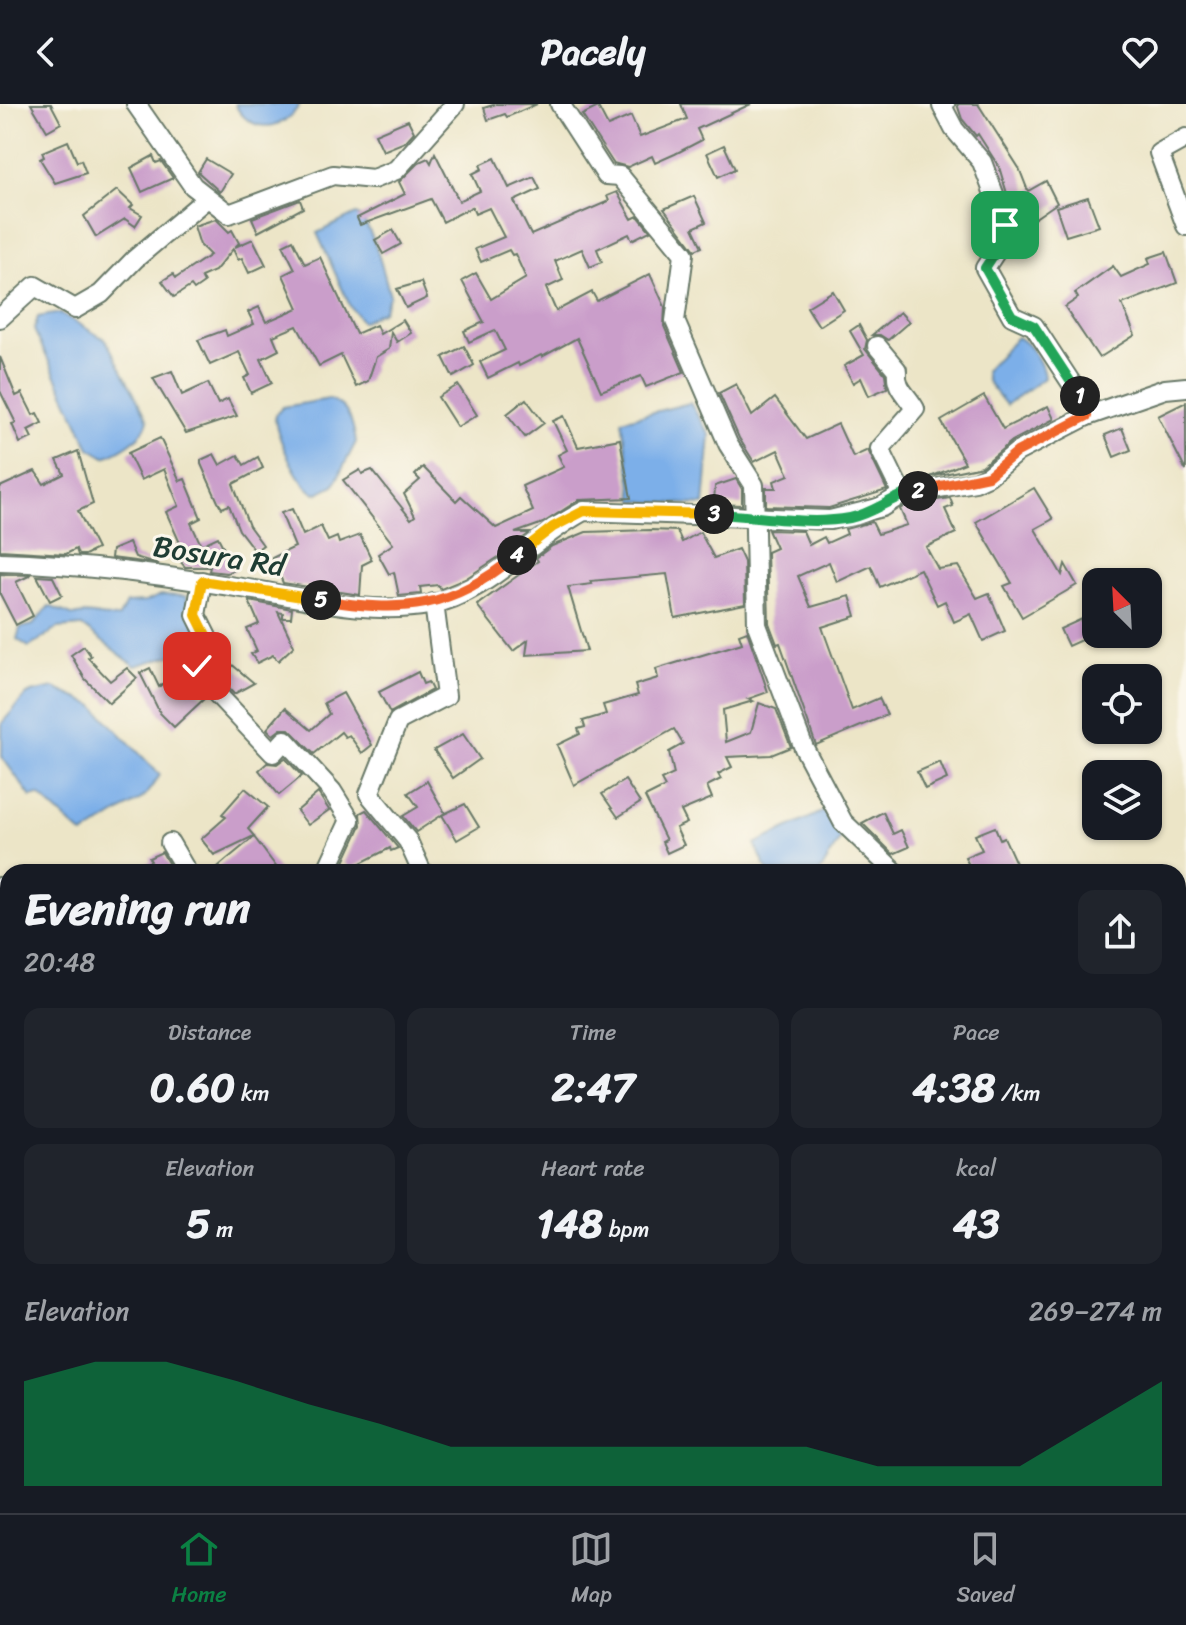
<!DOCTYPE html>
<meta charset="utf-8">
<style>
body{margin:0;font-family:Sriracha,sans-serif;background:#20242c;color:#f1f3f6;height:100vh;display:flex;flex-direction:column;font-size:30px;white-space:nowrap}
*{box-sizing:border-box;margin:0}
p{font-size:26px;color:#9ea1a6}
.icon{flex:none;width:44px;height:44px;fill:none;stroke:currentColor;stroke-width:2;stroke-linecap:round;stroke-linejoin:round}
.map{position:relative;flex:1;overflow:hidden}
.panel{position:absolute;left:0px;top:760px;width:1186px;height:650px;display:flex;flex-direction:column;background:#171b24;border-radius:24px 24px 0 0;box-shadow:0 2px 6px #0004}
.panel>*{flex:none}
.needle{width:52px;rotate:336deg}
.buttons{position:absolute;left:1082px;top:464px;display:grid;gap:16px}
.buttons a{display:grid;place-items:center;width:80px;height:80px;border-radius:16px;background:#171b24;box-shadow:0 2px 6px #0004;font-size:40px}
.pin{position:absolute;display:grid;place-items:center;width:68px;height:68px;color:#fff;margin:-34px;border-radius:16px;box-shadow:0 4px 12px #0006}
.km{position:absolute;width:40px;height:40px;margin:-20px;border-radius:50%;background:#222;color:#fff;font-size:22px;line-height:40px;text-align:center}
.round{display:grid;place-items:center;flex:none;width:84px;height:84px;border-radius:16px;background:#20242c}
.summary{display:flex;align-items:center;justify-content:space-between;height:136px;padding:0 24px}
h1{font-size:44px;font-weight:700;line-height:60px}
.figures{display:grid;grid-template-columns:repeat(3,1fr);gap:12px;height:136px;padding:8px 24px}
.figures div{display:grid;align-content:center;border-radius:16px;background:#20242c;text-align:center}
.figures b{font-size:40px;font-weight:700}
.figures small{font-size:22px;font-weight:400}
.figures p{font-size:22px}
.chart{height:224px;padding:16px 24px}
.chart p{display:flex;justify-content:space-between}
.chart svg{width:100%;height:144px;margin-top:8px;fill:#0b8043;opacity:.7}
header{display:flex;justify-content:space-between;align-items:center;height:104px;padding:0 24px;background:#171b24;font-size:36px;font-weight:700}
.tab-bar{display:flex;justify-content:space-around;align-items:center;height:112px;border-top:2px solid #363941;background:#171b24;font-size:22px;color:#9ea1a6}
.tab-bar a{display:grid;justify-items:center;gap:4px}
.tab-bar .selected{color:#0b8043}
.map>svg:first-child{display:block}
</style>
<header><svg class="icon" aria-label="back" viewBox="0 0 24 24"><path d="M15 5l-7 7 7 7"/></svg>Pacely<svg class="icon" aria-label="heart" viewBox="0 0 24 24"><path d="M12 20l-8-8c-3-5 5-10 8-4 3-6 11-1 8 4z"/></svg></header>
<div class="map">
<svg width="1186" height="1409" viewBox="0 0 1186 1409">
<rect width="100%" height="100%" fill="#fbf7ec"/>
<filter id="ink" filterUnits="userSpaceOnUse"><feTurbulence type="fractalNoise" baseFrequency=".0125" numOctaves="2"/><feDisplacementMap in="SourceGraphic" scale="16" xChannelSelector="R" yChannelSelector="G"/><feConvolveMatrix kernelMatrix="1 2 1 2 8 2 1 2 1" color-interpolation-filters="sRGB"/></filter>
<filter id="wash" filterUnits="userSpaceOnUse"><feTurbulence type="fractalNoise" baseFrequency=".006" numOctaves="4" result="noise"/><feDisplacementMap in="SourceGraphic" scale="32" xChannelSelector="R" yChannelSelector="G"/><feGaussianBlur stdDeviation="1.8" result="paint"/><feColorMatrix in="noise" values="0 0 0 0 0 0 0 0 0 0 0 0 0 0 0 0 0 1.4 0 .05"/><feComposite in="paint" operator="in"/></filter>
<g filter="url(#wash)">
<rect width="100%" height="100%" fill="#ece5c7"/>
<g fill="#7cafe9" stroke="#4e768e" stroke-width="2">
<path d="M235 0H300C284 28 249 30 235 0Z"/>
<path d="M356 110C373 119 384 172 390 191L383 207 362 218 350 202 317 129Z"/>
<path d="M60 209 106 236 148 316C143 335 122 346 105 353L90 344 34 226 38 213Z"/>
<path d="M1017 233C1030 240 1043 259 1044 274L1006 301 987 277 985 267Z"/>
<path d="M329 295C349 302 353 319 356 338L334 381 316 390C299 383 274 329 275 311L283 303Z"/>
<polygon points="690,299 710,331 704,401 634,397 622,316"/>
<path d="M161 491 186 492 198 529 194 545 135 562 82 522 58 524 29 543 17 535 20 524 33 521 49 502 74 512C88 507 103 515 119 513L126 499 145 498Z"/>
<polygon points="54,584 93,601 160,671 144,693 83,731 39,691 31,693 2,653 2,619 27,590"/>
<polygon points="824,707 841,733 820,768 768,768 755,740"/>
<polygon points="0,949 8,951 8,1033 0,1036"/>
</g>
<g id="blocks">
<g fill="#ca9eca">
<polygon points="31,0 51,0 61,19 47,27"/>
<polygon points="496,0 537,0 507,13 505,10 488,16 484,4"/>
<polygon points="681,0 751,0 697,25 702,36 675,50 655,59 652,52 628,63 613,59 582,11 598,3 608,22 631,12 640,33 687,15"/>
<polygon points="957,0 978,0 1019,64 1028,87 1046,77 1057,99 1018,126 999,63 978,30 976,32 962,15"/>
<polygon points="408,16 414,28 405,38 383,47 375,30"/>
<polygon points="68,37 77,58 81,56 86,69 55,79 40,55 44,53 42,48"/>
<polygon points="724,41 735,65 718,73 707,49"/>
<polygon points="435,49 459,97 480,87 472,70 482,65 480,61 495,54 509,84 534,73 540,85 514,97 531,131 609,97 607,92 617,88 632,115 638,112 650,127 632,136 629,130 597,145 602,158 590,163 582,145 555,157 563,176 546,184 556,207 592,188 597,197 650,170 665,203 664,222 684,268 646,283 641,272 601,287 577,234 542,253 541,251 519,262 518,259 488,274 480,258 505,246 495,226 469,238 464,227 484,218 462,177 476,169 491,195 526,174 515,150 512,151 509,146 481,158 475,145 504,133 489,104 475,110 472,103 443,118 431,95 360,121 357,114 405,90 399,78 419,58 428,54 431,59"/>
<polygon points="153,52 156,59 161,57 173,74 142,88 131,64"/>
<polygon points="206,55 231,70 220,88 198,68"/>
<polygon points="117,86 133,101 130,104 142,111 135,122 125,115 96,133 84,112"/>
<polygon points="694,92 706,118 693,124 702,143 695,146 664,105"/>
<polygon points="1088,93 1099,122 1066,132 1056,103"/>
<polygon points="300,96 303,104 258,128 252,114"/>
<polygon points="216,115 229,128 232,126 239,139 235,143 253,135 266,161 249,169 242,154 238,156 233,145 215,167 201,173 204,179 194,186 191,182 174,193 162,177 173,170 176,174 210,151 200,141 194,122"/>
<polygon points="393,126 401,140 383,150 375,136"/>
<polygon points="293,136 305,160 320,153 356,230 376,221 380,230 403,216 411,229 397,238 391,228 389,245 376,253 368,277 356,283 341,251 319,262 297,222 273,232 279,246 261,255 272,279 251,289 244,274 250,271 239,248 210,261 198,236 225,226 227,232 254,220 248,208 259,203 266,218 298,204 283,171 295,165 283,141"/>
<polygon points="1166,148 1177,179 1122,200 1135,231 1099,254 1065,203 1078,194 1075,189 1113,162 1121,173 1150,160 1148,154"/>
<polygon points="421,178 427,194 406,204 397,185"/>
<polygon points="833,187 844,206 819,222 807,203"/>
<polygon points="900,208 909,218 888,236 880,231 872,231"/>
<polygon points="859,221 867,236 865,245 885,270 887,284 869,292 861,274 853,279 844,262 864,251 850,227"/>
<polygon points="464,242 474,261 453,273 443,253"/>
<polygon points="0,253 16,292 22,289 33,311 37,309 42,319 28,326 32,334 20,339 12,320 16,319 0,287"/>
<polygon points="172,267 182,291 208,279 218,300 228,295 237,312 186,329 153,274"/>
<polygon points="736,280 752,312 775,294 806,335 838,320 853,353 868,346 887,386 829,404 766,402 766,384 776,384 774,377 789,371 778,346 754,358 739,334 719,289"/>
<polygon points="458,281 477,311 457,323 438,293"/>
<polygon points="984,292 1003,325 1048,302 1054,315 1012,337 982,362 930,373 965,359 941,317"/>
<polygon points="526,295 544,319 525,333 507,310"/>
<polygon points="1186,298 1186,367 1158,312"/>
<polygon points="564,312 578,343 620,335 631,394 579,396 543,419 515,429 530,429 515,440 513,437 500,452 465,475 441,485 438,481 420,483 421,490 399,492 394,468 389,470 378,450 393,440 343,376 360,366 362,370 372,366 411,415 415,412 404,390 420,376 415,371 423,363 456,397 461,392 496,424 533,407 522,382 564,363 558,351 567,346 553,317"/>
<polygon points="1122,324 1131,346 1114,353 1105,331"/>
<polygon points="160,334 180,377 185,375 201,414 191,419 201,441 218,433 235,466 227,469 209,467 210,463 185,463 180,457 173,443 180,439 166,408 179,402 164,365 141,376 128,349"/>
<polygon points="78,347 93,400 78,407 97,445 85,451 78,451 76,445 66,450 0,446 0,383 35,367 44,380 64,370 57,356"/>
<polygon points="214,350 220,361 238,351 244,361 258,353 263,364 233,380 249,422 263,441 255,447 239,426 229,401 222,404 218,398 201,360 201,356"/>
<polygon points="736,375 742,385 742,401 714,400 715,382"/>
<polygon points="1034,384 1053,415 1035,425 1062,471 1065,460 1077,481 1022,513 1004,482 1012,479 976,418"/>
<polygon points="950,394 953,402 945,405 956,429 926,443 938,465 958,462 977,494 989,489 1005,527 983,537 971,510 954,518 945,497 937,501 920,465 880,483 871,462 837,478 829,458 798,472 811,503 850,492 856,512 822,523 852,606 879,594 887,611 816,641 780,539 777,540 769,519 767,448 776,444 768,426 803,427 809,441 824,433 827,439 847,430 845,425 872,418 878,430 907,421 900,405 906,401"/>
<polygon points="292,405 303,431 321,422 328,437 337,433 339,439 360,431 372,456 362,461 360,491 283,479 272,454 295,443 281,409"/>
<polygon points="651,426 677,427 682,438 700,428 714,454 738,445 744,458 745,500 675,514 667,470 590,477 592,480 568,483 587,547 526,551 528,536 513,547 477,501 538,457 536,454 552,442 586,428"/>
<polygon points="129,439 135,453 159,460 111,454 112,446"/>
<polygon points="0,470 31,471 16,478 33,512 16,521 0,490"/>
<polygon points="37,472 53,473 62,491 50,497"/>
<polygon points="249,497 292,505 291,514 283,514 283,509 278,508 294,542 278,557 273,551 257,559 251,550 257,547 247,525 259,520"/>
<polygon points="1082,515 1090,532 1068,542 1060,525"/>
<polygon points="747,527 768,588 748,595 753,597 723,606 726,638 751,628 759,599 776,605 791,643 771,651 727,653 732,663 718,670 721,675 707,682 712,694 681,707 687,719 676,724 684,741 667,749 662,738 666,736 645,693 665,683 661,676 674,670 669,648 683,640 674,625 574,681 557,641 580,630 578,625 585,623 583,617 606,610 603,601 638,591 635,581 658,574 656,565 742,539 739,530"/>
<polygon points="84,542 91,552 88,554 110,577 127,564 137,574 109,599 85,575 71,551"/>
<polygon points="217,548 254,579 234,590 211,566"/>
<polygon points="183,562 191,580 205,594 174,623 160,609 140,569 150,564 159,583"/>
<polygon points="418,568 423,580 428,578 432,586 390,609 379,588"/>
<polygon points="343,589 372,641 362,649 349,631 345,633 341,628 314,650 289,625 281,625 273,631 267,625 285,604 311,626 329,610 324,599"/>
<polygon points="463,630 480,655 453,674 434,646"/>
<polygon points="285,654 302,672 279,691 259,666 267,659 277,660"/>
<polygon points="940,658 947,675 925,685 917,668"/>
<polygon points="625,676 640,699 618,713 602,690"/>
<polygon points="427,677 445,709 416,728 403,712 418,703 408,689"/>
<polygon points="245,684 268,703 248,725 254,732 214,751 201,735 226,713 222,710"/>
<polygon points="318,689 329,706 308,721 297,707"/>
<polygon points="465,700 479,723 457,736 442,711"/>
<polygon points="366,706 398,744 391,747 390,744 351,764 344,758 361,721 360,709"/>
<polygon points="883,708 893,730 901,726 909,743 893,750 862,719"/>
<polygon points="995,723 1000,735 1004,733 1020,768 972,768 965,753 982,746 975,731"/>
<polygon points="254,733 280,768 212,768 226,756"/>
<polygon points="162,748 173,768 128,768 151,757 149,754"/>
</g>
</g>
</g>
<g filter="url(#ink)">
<use href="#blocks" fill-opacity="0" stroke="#677867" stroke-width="2"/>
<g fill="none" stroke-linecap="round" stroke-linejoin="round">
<defs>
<g id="minor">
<polyline points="136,0 193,82 229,110 333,71 373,75 396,66 455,0"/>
<polyline points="560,0 606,71 620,72 684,150 675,217 728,340 754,381 757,521 804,644 843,718 895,768"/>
<polyline points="945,0 942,2 954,25 982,58 1004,117 998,144 985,164 1012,212 1034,222 1083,297 1087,312"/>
<polyline points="1186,34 1159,49 1186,122"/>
<polyline points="0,214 35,182 75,205 101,190 135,155 206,95"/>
<path d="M877 242 897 266C895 285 907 290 915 305L880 345 902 390"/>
<path d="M0 458C82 460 161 471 242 484 301 493 368 512 429 501 488 490 532 434 584 407L830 416 882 403 902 390 975 378 988 372 1017 348 1087 312 1165 285 1186 283"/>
<polyline points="202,477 196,511 207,533 197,562 200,572 273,649 285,636 332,687 350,716 326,768"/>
<polyline points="170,739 187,768"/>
<polyline points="422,768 408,737 369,690 398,617 446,592 434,499"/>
<polyline points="0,783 8,789"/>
<polyline points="1178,846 1186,861"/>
<polyline points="1178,910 1186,906"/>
<polyline points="1178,1049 1186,1059"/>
<polyline points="1178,1134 1186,1131"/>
<polyline points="0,1141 8,1152"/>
<polyline points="0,1224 8,1244"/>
<polyline points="1178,1352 1186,1349"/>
<polyline points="74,1402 78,1409"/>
<polyline points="371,1402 376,1409"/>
<polyline points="695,1402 702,1402"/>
<polyline points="923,1402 930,1409"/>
<polyline points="1092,1402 1095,1409"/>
<polyline points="122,1409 139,1402"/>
<polyline points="680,1409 681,1402"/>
</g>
</defs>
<use href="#minor" stroke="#677867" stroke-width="22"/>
<use href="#minor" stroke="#fff" stroke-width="18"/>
</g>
</g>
<g fill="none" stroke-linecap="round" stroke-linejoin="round" filter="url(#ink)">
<defs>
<polyline id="split-1" points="1005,121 998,144 985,164 1012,212 1034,222 1080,292"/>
<polyline id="split-2" points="918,387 988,372 1017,348 1087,312 1080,292"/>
<path id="split-3" d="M714 410C757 411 807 422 850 414 875 409 893 391 918 387"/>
<polyline id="split-4" points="517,451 553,423 584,407 714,410"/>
<path id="split-5" d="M321 496C404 509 450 506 517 451"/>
<polyline id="split-6" points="197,562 207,533 196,511 202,477 321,496"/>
</defs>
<use href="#split-1" stroke="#fff" stroke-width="16"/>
<use href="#split-2" stroke="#fff" stroke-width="16"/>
<use href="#split-3" stroke="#fff" stroke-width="16"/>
<use href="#split-4" stroke="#fff" stroke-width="16"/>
<use href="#split-5" stroke="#fff" stroke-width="16"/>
<use href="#split-6" stroke="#fff" stroke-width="16"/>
<use href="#split-1" stroke="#22a559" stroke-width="10"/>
<use href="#split-2" stroke="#f0652b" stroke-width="10"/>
<use href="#split-3" stroke="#22a559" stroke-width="10"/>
<use href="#split-4" stroke="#f5b400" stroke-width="10"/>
<use href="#split-5" stroke="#f0652b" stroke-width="10"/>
<use href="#split-6" stroke="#f5b400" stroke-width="10"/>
</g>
<g text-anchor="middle" stroke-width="6" stroke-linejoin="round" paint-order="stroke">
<g font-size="30" fill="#1f3d34" stroke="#fbf7ec">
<text transform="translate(219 452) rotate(9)" y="10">Bosura Rd</text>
</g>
</g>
</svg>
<div class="buttons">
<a><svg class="needle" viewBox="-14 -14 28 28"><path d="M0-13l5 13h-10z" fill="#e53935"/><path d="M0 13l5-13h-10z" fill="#9ea1a6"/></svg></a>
<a><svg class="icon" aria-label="locate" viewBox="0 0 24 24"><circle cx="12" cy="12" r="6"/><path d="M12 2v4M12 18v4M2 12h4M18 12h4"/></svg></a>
<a><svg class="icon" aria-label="layers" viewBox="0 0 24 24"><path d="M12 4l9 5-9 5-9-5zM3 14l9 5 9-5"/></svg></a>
</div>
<div class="pin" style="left:1005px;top:121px;background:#1e9e55"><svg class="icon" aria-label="arrive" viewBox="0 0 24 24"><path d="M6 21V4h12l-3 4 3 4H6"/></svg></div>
<div class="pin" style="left:197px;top:562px;background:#d93025"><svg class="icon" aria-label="check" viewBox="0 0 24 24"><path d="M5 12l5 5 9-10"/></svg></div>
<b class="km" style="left:1080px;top:292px">1</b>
<b class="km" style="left:918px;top:387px">2</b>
<b class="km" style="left:714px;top:410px">3</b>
<b class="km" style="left:517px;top:451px">4</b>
<b class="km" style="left:321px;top:496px">5</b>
<section class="panel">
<div class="summary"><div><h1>Evening run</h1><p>20:48</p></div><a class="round"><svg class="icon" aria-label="share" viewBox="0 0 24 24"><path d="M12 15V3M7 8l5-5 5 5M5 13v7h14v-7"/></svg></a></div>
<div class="figures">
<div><p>Distance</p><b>0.60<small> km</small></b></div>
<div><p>Time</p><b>2:47</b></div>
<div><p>Pace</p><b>4:38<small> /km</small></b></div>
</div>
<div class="figures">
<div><p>Elevation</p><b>5<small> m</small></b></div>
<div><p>Heart rate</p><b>148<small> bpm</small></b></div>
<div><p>kcal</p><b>43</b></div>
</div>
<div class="chart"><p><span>Elevation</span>269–274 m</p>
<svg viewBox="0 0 160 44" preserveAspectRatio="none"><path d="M0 44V12L10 6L20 6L30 12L40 19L50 25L60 32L70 32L80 32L90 32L100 32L110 32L120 38L130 38L140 38L150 25L160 12V44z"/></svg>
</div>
</section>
</div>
<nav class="tab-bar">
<a class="selected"><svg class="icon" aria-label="home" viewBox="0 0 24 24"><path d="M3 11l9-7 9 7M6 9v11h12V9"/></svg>Home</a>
<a><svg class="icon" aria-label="map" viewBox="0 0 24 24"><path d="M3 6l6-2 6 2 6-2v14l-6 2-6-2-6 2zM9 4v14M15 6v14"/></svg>Map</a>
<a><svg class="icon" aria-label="saved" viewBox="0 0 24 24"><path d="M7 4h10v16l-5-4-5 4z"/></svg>Saved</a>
</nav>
